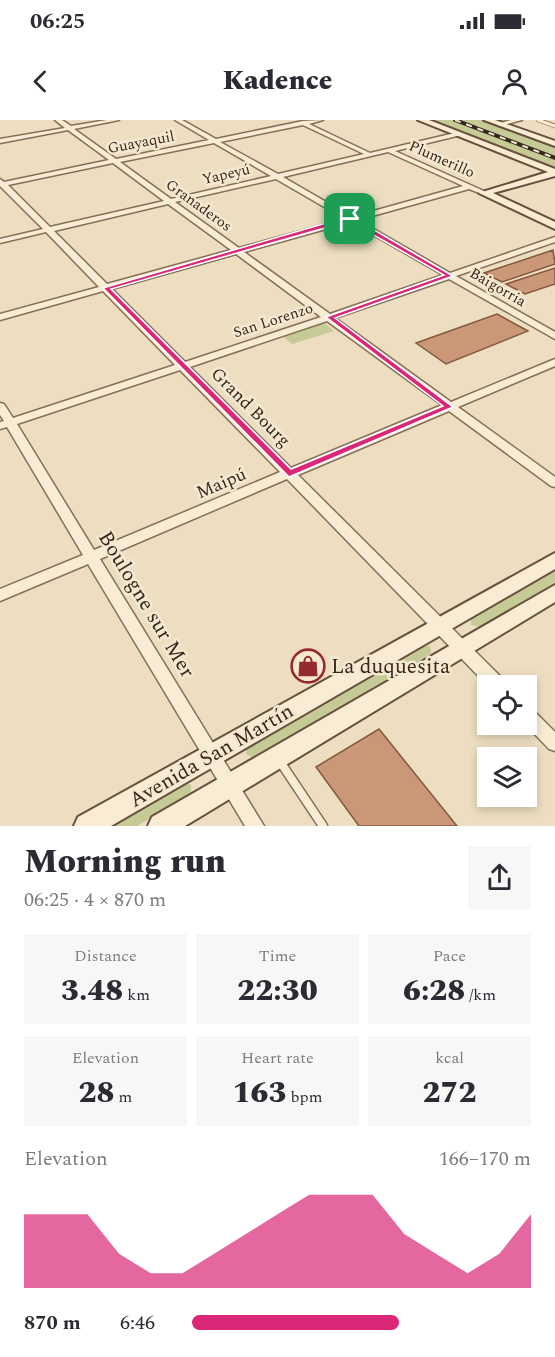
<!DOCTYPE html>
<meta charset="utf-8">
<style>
body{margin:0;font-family:Spectral,serif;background:#f7f7f7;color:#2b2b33;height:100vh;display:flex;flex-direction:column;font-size:22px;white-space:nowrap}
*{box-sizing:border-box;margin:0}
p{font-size:20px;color:#7c7c81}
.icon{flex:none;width:33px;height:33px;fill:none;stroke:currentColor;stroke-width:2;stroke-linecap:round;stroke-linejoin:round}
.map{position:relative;height:706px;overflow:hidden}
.side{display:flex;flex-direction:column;background:#fff;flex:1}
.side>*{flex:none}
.buttons{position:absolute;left:477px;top:555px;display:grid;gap:12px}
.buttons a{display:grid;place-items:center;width:60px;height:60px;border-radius:0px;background:#fff;box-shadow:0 3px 9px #0003;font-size:30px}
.pin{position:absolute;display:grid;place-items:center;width:51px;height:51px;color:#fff;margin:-26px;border-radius:12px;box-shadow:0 3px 9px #0006}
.round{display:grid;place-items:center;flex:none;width:63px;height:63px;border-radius:0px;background:#f7f7f7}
.summary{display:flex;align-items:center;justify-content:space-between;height:102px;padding:0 24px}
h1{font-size:33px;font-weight:800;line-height:45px}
.stats{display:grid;grid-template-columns:repeat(3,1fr);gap:9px;height:102px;padding:6px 24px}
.stats div{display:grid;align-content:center;border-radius:0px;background:#f7f7f7;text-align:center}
.stats b{font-size:30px;font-weight:800}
.stats small{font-size:16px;font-weight:400}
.stats p{font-size:16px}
.chart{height:168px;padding:12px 24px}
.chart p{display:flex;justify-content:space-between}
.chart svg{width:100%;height:108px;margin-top:6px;fill:#db2777;opacity:.7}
ul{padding:0 24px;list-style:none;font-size:20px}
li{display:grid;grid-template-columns:96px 72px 1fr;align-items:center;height:45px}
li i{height:15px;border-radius:8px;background:#db2777}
.status{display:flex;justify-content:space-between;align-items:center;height:42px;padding:0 30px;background:#fff;direction:ltr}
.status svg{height:16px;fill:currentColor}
header{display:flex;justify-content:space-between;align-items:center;height:78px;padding:0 24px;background:#fff;font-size:27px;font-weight:800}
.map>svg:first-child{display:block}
</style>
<div class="status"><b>06:25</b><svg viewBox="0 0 49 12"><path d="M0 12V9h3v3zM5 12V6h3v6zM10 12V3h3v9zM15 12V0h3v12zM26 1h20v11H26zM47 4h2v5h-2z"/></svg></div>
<header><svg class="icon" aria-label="back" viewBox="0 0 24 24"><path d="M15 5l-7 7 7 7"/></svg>Kadence<svg class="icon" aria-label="person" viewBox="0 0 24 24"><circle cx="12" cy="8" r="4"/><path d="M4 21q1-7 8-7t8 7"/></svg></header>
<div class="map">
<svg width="555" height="706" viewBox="0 0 555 706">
<rect width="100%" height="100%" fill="#eddec1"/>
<g fill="#c6cb95">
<polygon points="429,0 483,0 555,27 555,49"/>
<polygon points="322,201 334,211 292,224 280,214"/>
<polygon points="555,450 555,462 480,507 471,505 471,499"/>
<polygon points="424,525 430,526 431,533 256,636 252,637 246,634 247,627"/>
<polygon points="185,663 191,665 191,674 137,706 110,706"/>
</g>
<g fill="#ca9777" stroke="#84583f" stroke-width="1.5">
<polygon points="553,130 555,144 502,162 484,153"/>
<polygon points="555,148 555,164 525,174 506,164"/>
<polygon points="497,194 528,211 446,244 416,223"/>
<polygon points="379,609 457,706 359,706 316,647"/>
</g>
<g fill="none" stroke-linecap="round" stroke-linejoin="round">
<defs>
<polyline id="lane-far1" points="538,0 555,6"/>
<polyline id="lane" points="279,640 323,706"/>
<g id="street">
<path d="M55 0H62L71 6 107 0H119L74 9 116 39 209 20 175 0H182L216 19 303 1 323 0 309 4 370 33 459 12 461 15 395 31 486 72V74H482L469 69 358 100 450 153 555 117V122L456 156 555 212V219L449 159 335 198 451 282 555 239V246L458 287 555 357V367L551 366 449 291 298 355 505 561 507 566H488L287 359 100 439 264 706H245L88 444 0 481V469L83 435 7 307 0 309V302L4 301 0 295V283L4 284 13 298 175 245 103 171 0 200V194L99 167 46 112 0 123V119L43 109 0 66V59L4 62 109 40 68 10 0 23V19L65 8ZM303 5 364 34 278 54 220 22ZM214 23 271 56 171 79 120 42ZM388 32 463 66 352 97 283 57ZM113 43 164 81 50 107 8 65ZM276 59 345 99 239 128 175 82ZM168 84 231 130 107 164 54 111ZM351 102 443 155 330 194 244 132ZM236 134 321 197 185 242 112 169ZM327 201 442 285 291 348 190 247ZM180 250 280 352 94 430 17 304Z"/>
<polygon points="511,0 522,0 500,6 497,4"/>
<polygon points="526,587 532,589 555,612 555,631 549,629 525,604"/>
</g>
<g id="secondary">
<polygon points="418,0 429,0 555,49 555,56 493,73 555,102 555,109 479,73 548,52"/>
<polygon points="484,0 495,0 555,21 555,26"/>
<polygon points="555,433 555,449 111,706 74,706 78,697"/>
<polygon points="555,465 555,482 185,706 148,706 152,697"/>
</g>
</defs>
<use href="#lane-far1" stroke="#866f59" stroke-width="4.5"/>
<use href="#lane" stroke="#866f59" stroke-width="11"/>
<use href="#street" stroke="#866f59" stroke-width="3"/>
<use href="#secondary" stroke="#67503c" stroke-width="4"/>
<use href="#lane-far1" stroke="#f8ecd4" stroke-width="3"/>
<use href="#lane" stroke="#f8ecd4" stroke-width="8"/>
<use href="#street" fill="#f8ecd4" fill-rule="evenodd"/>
<use href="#secondary" fill="#f8ecd4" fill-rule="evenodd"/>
<defs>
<polyline id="rail" points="455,0 555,38"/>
</defs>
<use href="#rail" stroke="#36281d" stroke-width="4"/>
<use href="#rail" stroke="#f4e9d0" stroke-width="2" stroke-dasharray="6" stroke-linecap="butt"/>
</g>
<path fill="#db2777" stroke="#fff" stroke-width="1.5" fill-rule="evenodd" d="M347 97H352L453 156 335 198 453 287 289 357 103 168ZM349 101 444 155 326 197 443 286 291 349 111 169Z"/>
<defs>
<symbol id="shop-ring" viewBox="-11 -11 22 22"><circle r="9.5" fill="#f4e9d0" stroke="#942a2e" stroke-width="1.5"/><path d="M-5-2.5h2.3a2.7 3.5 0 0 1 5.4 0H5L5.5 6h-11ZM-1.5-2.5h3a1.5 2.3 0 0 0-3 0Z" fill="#942a2e"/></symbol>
</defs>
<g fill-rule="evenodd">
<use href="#shop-ring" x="289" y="527" width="38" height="38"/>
</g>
<g text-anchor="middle" stroke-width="5" stroke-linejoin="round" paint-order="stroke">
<g font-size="15" fill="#36281d" stroke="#f4e9d0">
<text transform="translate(141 22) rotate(-11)" y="5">Guayaquil</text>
<text transform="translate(442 39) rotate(24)" y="5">Plumerillo</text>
<text transform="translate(226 54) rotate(-13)" y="5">Yapeyú</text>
<text transform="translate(199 85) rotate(36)" y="5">Granaderos</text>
<text transform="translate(498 167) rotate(30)" y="5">Baigorria</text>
<text transform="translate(273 200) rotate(-18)" y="5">San Lorenzo</text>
</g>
<g font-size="18" fill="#36281d" stroke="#f4e9d0">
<text transform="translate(251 287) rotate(45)" y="6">Grand Bourg</text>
<text transform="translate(221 363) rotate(-23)" y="6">Maipú</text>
</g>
<g font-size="21" fill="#36281d" stroke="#f4e9d0">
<text transform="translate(147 484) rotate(59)" y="7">Boulogne sur Mer</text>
<text transform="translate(211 635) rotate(-30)" y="7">Avenida San Martín</text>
</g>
<g font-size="21" fill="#36281d" stroke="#f4e9d0" text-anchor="start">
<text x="331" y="553">La duquesita</text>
</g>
</g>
</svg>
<div class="buttons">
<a><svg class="icon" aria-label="locate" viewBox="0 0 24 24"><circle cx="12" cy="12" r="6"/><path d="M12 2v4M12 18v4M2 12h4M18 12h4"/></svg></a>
<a><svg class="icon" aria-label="layers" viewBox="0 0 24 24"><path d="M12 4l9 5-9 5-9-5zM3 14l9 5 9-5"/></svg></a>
</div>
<div class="pin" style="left:350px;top:99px;background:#1e9e55"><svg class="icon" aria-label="arrive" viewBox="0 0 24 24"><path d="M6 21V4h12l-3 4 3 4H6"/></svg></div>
</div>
<section class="side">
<div class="summary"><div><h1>Morning run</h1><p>06:25 · 4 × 870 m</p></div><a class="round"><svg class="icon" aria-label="share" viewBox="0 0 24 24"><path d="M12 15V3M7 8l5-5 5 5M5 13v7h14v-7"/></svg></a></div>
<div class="stats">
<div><p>Distance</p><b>3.48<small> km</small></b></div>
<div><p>Time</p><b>22:30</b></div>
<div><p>Pace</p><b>6:28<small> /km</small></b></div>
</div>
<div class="stats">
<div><p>Elevation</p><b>28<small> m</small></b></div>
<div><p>Heart rate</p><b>163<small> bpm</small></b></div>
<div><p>kcal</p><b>272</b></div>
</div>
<div class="chart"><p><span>Elevation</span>166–170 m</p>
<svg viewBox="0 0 160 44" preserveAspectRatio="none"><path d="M0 44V14L10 14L20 14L30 30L40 38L50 38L60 30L70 22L80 14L90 6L100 6L110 6L120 22L130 30L140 38L150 30L160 14V44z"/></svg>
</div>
<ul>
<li><b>870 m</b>6:46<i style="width:61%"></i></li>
</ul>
</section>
